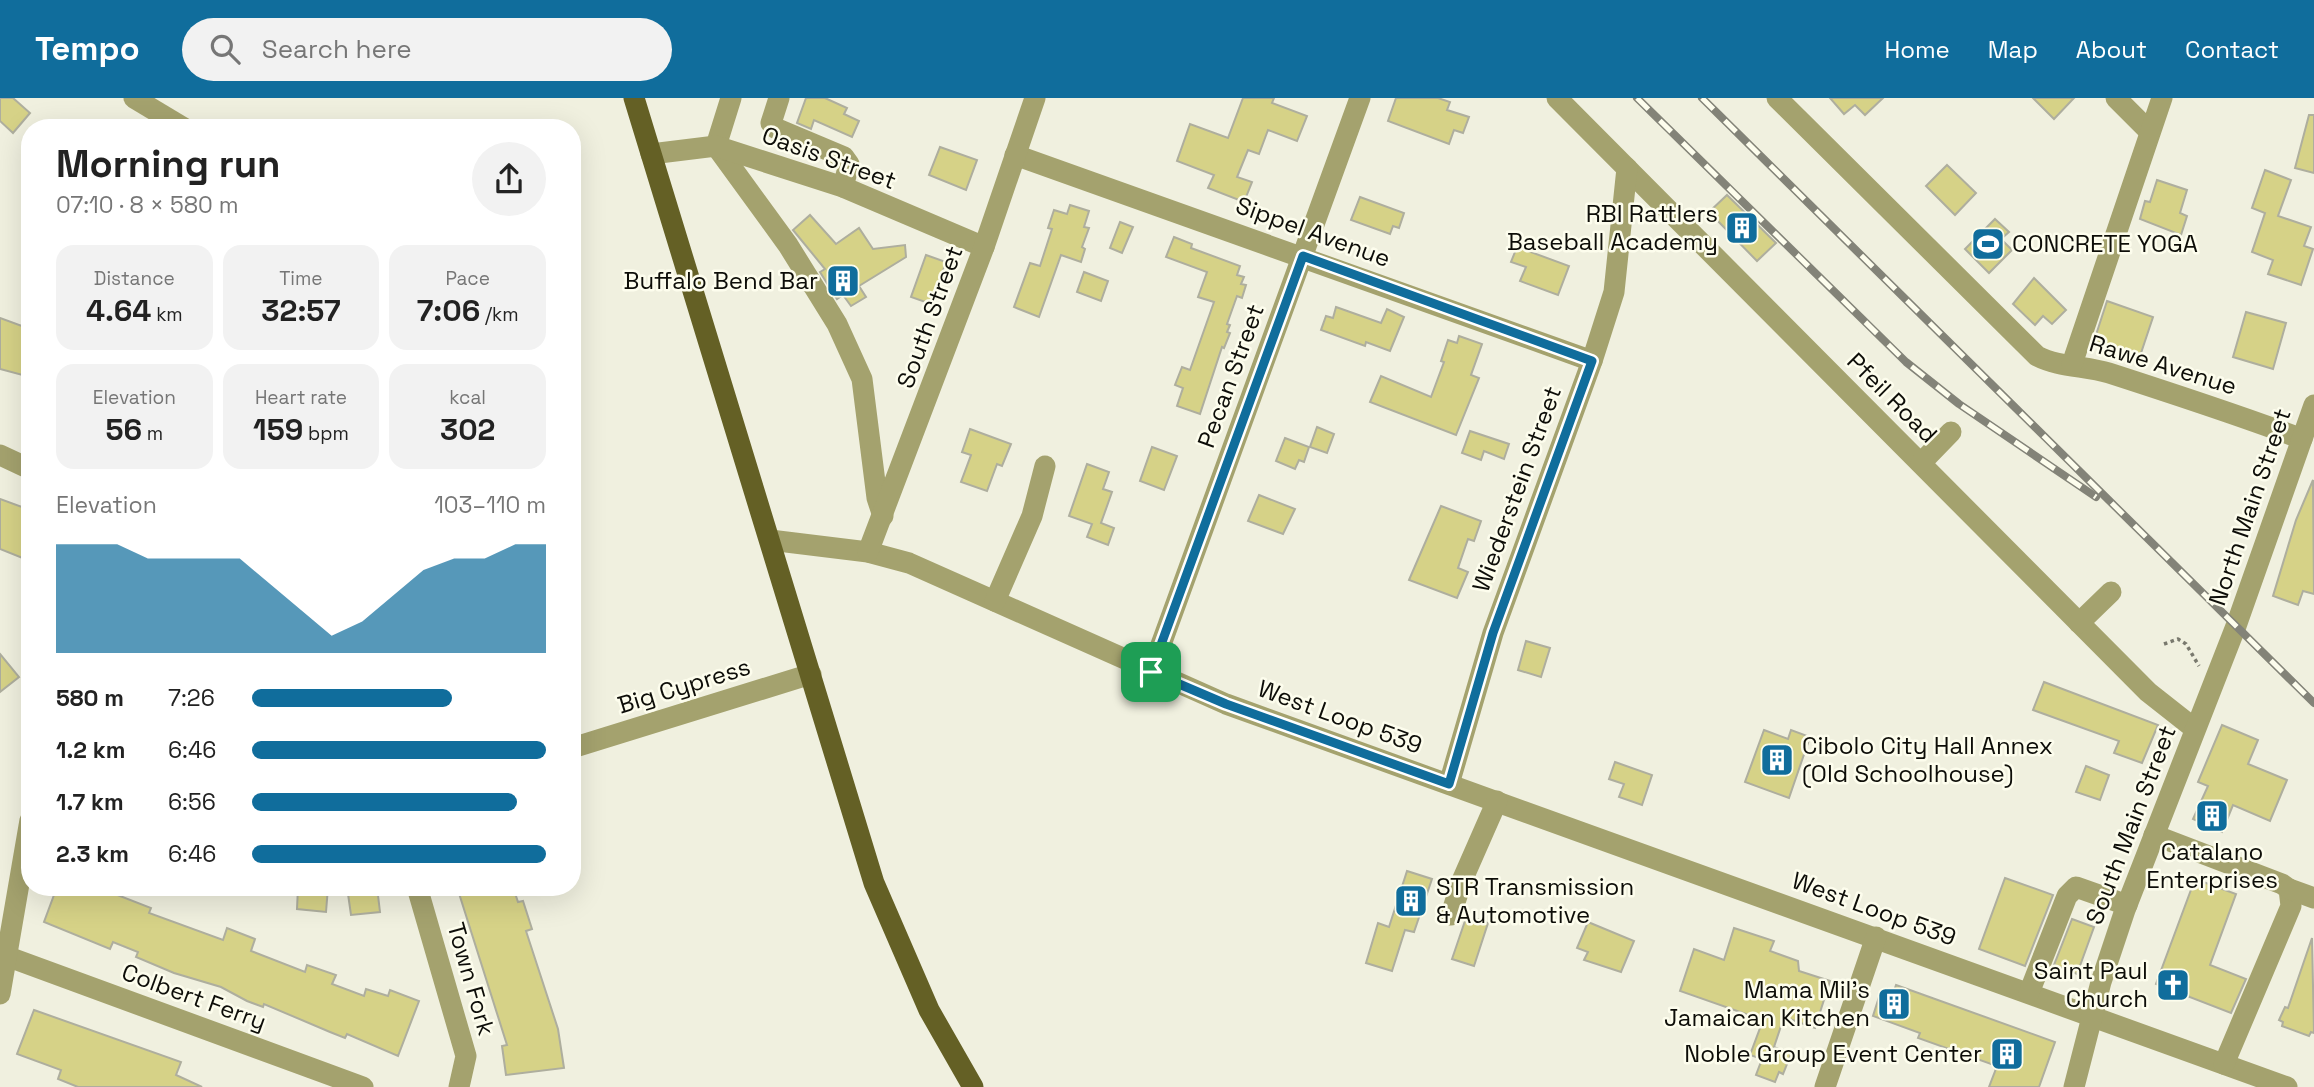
<!DOCTYPE html>
<meta charset="utf-8">
<style>
body{margin:0;font-family:"Space Grotesk",sans-serif;background:#f2f2f2;color:#222;height:100vh;display:flex;flex-direction:column;font-size:26px;white-space:nowrap}
*{box-sizing:border-box;margin:0}
p{font-size:23px;color:#767676}
.icon{flex:none;width:38px;height:38px;fill:none;stroke:currentColor;stroke-width:2;stroke-linecap:round;stroke-linejoin:round}
.map{position:relative;flex:1;overflow:hidden}
.panel{position:absolute;left:21px;top:21px;width:560px;height:777px;display:flex;flex-direction:column;background:#fff;border-radius:28px;box-shadow:0 7px 28px #0002}
.panel>*{flex:none}
.pin{position:absolute;display:grid;place-items:center;width:60px;height:60px;color:#fff;margin:-30px;border-radius:14px;box-shadow:0 4px 10px #0006}
.round{display:grid;place-items:center;flex:none;width:74px;height:74px;border-radius:37px;background:#f2f2f2}
.overview{display:flex;align-items:center;justify-content:space-between;height:119px;padding:0 35px}
h1{font-size:38px;font-weight:800;line-height:52px}
.figures{display:grid;grid-template-columns:repeat(3,1fr);gap:10px;height:119px;padding:7px 35px}
.figures div{display:grid;align-content:center;border-radius:18px;background:#f2f2f2;text-align:center}
.figures b{font-size:30px;font-weight:800}
.figures small{font-size:19px;font-weight:400}
.figures p{font-size:19px}
.chart{height:196px;padding:14px 35px}
.chart p{display:flex;justify-content:space-between}
.chart svg{width:100%;height:126px;margin-top:7px;fill:#106d9c;opacity:.7}
ul{padding:0 35px;list-style:none;font-size:23px}
li{display:grid;grid-template-columns:112px 84px 1fr;align-items:center;height:52px}
li i{height:18px;border-radius:9px;background:#106d9c}
header{display:flex;align-items:center;gap:42px;box-sizing:border-box;height:98px;padding:0 35px;background:#106d9c;color:#fff}
header strong{font-size:33px}
nav{display:flex;gap:38px;margin-inline-start:auto;font-size:24px}
.search{width:490px;height:63px;background:#f2f2f2;display:flex;align-items:center;gap:18px;box-sizing:border-box;padding:0 24px;border-radius:38px;color:#767676;font-size:26px}
.map>svg:first-child{display:block}
</style>
<header>
<strong>Tempo</strong>
<div class="search"><svg class="icon" aria-label="search" viewBox="0 0 24 24"><circle cx="10" cy="10" r="6"/><path d="M15 15l6 6"/></svg>Search here</div>
<nav><a>Home</a><a>Map</a><a>About</a><a>Contact</a></nav>
</header>
<div class="map">
<svg width="2314" height="989" viewBox="0 0 2314 989">
<rect width="100%" height="100%" fill="#f0f0df"/>
<g fill="#d6d287" stroke="#aeae9e" stroke-width="2">
<polygon points="0,0 13,0 30,15 13,35 0,23"/>
<polygon points="806,0 825,0 847,10 844,16 859,23 852,39 814,22 811,31 797,25"/>
<polygon points="1243,0 1274,0 1272,5 1307,18 1297,43 1268,32 1259,56 1248,52 1237,79 1252,84 1244,104 1208,90 1214,77 1177,63 1190,26 1228,40"/>
<polygon points="1396,0 1438,0 1450,4 1447,12 1469,19 1463,35 1454,32 1449,46 1388,23"/>
<polygon points="1830,0 1883,0 1865,17 1855,7 1844,16"/>
<polygon points="2033,0 2074,0 2054,21"/>
<polygon points="2309,17 2314,17 2314,75 2295,70"/>
<polygon points="940,49 977,62 966,92 929,77"/>
<polygon points="1947,67 1976,95 1955,117 1926,88"/>
<polygon points="2265,72 2291,82 2278,118 2311,129 2304,148 2313,151 2301,187 2268,176 2273,162 2252,154 2265,115 2252,110"/>
<polygon points="2157,82 2187,92 2180,115 2187,118 2181,137 2140,121 2145,103 2150,104"/>
<polygon points="1727,97 1776,145 1757,163 1709,114"/>
<polygon points="1360,99 1404,115 1399,130 1393,128 1390,136 1351,122"/>
<polygon points="1070,107 1089,113 1084,129 1089,130 1082,149 1085,151 1081,164 1061,157 1039,219 1014,209 1030,165 1040,168 1052,131 1048,130 1054,112 1067,116"/>
<polygon points="810,117 836,146 859,130 873,151 905,147 906,159 859,188 866,199 851,208 843,197 837,201 820,174 825,171 793,132"/>
<polygon points="1995,121 2009,134 2001,141 2012,152 1989,175 1965,151"/>
<polygon points="1120,124 1133,129 1122,155 1110,150"/>
<polygon points="1174,139 1192,146 1191,150 1240,168 1237,177 1244,179 1241,186 1246,187 1242,200 1237,198 1227,226 1230,227 1227,234 1230,235 1224,250 1222,249 1200,316 1177,308 1183,290 1175,287 1182,269 1190,272 1214,204 1198,199 1207,174 1166,159"/>
<polygon points="1517,149 1569,168 1558,197 1520,183 1526,169 1511,164"/>
<polygon points="926,157 946,164 931,206 911,199"/>
<polygon points="1084,174 1108,183 1101,203 1077,194"/>
<polygon points="2034,180 2066,212 2052,226 2043,218 2035,227 2013,206"/>
<polygon points="2107,203 2153,219 2140,258 2094,243"/>
<polygon points="1336,209 1381,225 1387,211 1404,219 1390,253 1366,244 1365,248 1321,232 1326,218 1333,220"/>
<polygon points="2246,214 2286,225 2273,271 2233,259"/>
<polygon points="0,220 30,231 30,279 0,271"/>
<polygon points="1459,238 1482,246 1471,277 1479,280 1456,337 1370,304 1381,278 1431,299 1444,264 1441,263 1448,242 1457,245"/>
<polygon points="1317,329 1334,336 1327,355 1310,349"/>
<polygon points="970,331 1011,346 1002,368 997,366 987,393 961,384 971,357 962,354"/>
<polygon points="1470,333 1509,346 1504,361 1484,353 1481,362 1462,355"/>
<polygon points="1285,340 1309,349 1304,364 1299,362 1295,371 1276,363"/>
<polygon points="1152,349 1177,358 1164,392 1140,383"/>
<polygon points="1087,366 1109,374 1103,391 1112,394 1101,425 1114,430 1108,447 1087,439 1092,426 1069,418"/>
<polygon points="2313,382 2314,496 2303,493 2298,507 2273,498 2296,422"/>
<polygon points="1259,397 1295,411 1283,436 1248,423"/>
<polygon points="0,401 30,412 30,463 0,451"/>
<polygon points="1441,408 1481,423 1474,443 1468,441 1458,470 1468,474 1457,500 1409,482"/>
<polygon points="1526,543 1550,550 1541,579 1518,572"/>
<polygon points="0,556 19,579 0,594"/>
<polygon points="2044,584 2158,627 2142,665 2114,655 2119,643 2033,612"/>
<polygon points="2222,627 2258,642 2248,666 2287,682 2270,723 2233,707 2222,734 2193,721 2208,688 2198,684"/>
<polygon points="1764,632 1788,641 1791,632 1810,639 1789,700 1745,684"/>
<polygon points="1615,664 1652,677 1642,707 1619,699 1624,686 1609,681"/>
<polygon points="2086,668 2109,677 2100,702 2076,694"/>
<polygon points="1407,773 1432,781 1414,834 1405,832 1392,873 1366,865 1378,825 1389,829"/>
<polygon points="2005,780 2053,797 2025,868 1979,851"/>
<polygon points="2195,781 2236,796 2210,867 2246,881 2231,915 2156,886"/>
<polygon points="57,789 97,789 151,810 149,815 223,842 227,830 255,841 251,853 305,874 307,867 336,877 332,886 364,898 366,891 388,898 390,892 419,903 398,958 347,936 345,940 330,934 264,906 263,909 247,903 221,889 174,875 136,859 138,854 113,844 110,851 44,824"/>
<polygon points="298,789 328,789 326,814 297,811"/>
<polygon points="347,789 377,789 380,814 351,817"/>
<polygon points="457,789 513,789 518,804 523,803 532,831 526,833 558,931 564,970 506,977 502,948 507,947"/>
<polygon points="1467,817 1488,825 1474,868 1452,861"/>
<polygon points="2072,821 2094,829 2077,876 2054,867"/>
<polygon points="1588,824 1634,843 1621,874 1584,862 1588,854 1577,850"/>
<polygon points="1734,830 1774,843 1770,853 1798,863 1799,873 1830,883 1815,930 1784,919 1774,949 1791,956 1783,976 1779,974 1775,984 1756,977 1762,961 1750,957 1763,922 1680,893 1694,851 1724,862"/>
<polygon points="2312,840 2314,935 2311,934 2309,938 2282,928 2283,924 2279,922 2285,909 2288,910"/>
<polygon points="1896,887 2055,944 2039,989 1989,989 1997,968 1918,940 1920,935 1873,918 1879,899 1885,901 1888,891 1894,893"/>
<polygon points="34,912 181,964 176,977 202,989 78,989 58,981 61,972 17,956"/>
</g>
<g fill="none" stroke-linecap="round" stroke-linejoin="round">
<polyline stroke="#79796e" stroke-width="3.5" stroke-dasharray="3.5 3.5" stroke-linecap="butt" points="2164,546 2178,541 2186,546 2199,568"/>
<g stroke="#a4a26e" stroke-width="21">
<polyline points="134,0 184,30"/>
<polyline points="731,0 716,48 788,147 837,226 862,281 877,400 883,418"/>
<polyline points="779,0 771,25 775,30 844,59 849,66 843,89"/>
<polyline points="1557,0 2148,594 2195,631"/>
<path d="M1777 0 2037 258C2058 269 2086 268 2109 275 2174 296 2239 317 2302 341"/>
<polyline points="2116,0 2150,34"/>
<polyline points="651,56 716,48 843,89 984,149"/>
<polyline points="1015,57 1592,263"/>
<polyline points="2072,266 2162,0"/>
<polyline points="0,357 30,371"/>
<polyline points="1921,365 1951,334"/>
<polyline points="770,442 868,454 909,465 1226,606 2287,989"/>
<polyline points="868,454 984,149 1035,0"/>
<polyline points="995,503 1032,418 1045,368"/>
<polyline points="2079,525 2111,494"/>
<polyline points="1151,574 1360,0"/>
<polyline points="572,650 811,576"/>
<polyline points="1449,686 1493,535 1592,263 1614,194 1627,70"/>
<polyline points="2154,737 2282,786 2289,791 2291,808 2224,966"/>
<polyline points="417,789 466,958 459,989"/>
<polyline points="2289,791 2314,800"/>
<polyline points="1451,817 1461,785 1497,703"/>
<polyline points="6,858 363,989"/>
<polyline points="2029,895 2067,798 2076,789 2127,807"/>
<polyline points="0,896 30,722"/>
<polyline points="1825,989 1876,839"/>
<polyline points="2074,989 2101,884 2125,812 2236,528 2314,307"/>
</g>
<polyline stroke="#646025" stroke-width="21" points="634,0 874,785 929,912 973,989"/>
<defs>
<g id="rail">
<polyline points="1637,0 1906,264 1959,306 2096,399"/>
<polyline points="1702,0 2314,605"/>
</g>
</defs>
<use href="#rail" stroke="#838378" stroke-width="8"/>
<use href="#rail" stroke="#fdfded" stroke-width="5" stroke-dasharray="16" stroke-linecap="butt"/>
</g>
<g fill="none" stroke-linecap="round" stroke-linejoin="round">
<defs>
<polygon id="route" points="1303,158 1592,263 1493,535 1449,686 1226,606 1151,574"/>
</defs>
<use href="#route" stroke="#fff" stroke-width="14"/>
<use href="#route" stroke="#106d9c" stroke-width="9"/>
</g>
<defs>
<symbol id="building-square" viewBox="-11 -11 22 22"><rect x="-9" y="-9" width="18" height="18" rx="4" fill="#106d9c" stroke="#fdfded"/><path d="M-4-6H4V6H1V3H-1V6H-4ZM-2.5-4.3h1.7v1.8h-1.7ZM.8-4.3h1.7v1.8H.8ZM-2.5-1h1.7V.8h-1.7ZM.8-1h1.7V.8H.8Z" fill="#fff"/></symbol>
<symbol id="stadium-square" viewBox="-11 -11 22 22"><rect x="-9" y="-9" width="18" height="18" rx="4" fill="#106d9c" stroke="#fdfded"/><path d="M0-5a6.5 5 0 1 0 0 10a6.5 5 0 1 0 0-10ZM-3.5-1.8h7v3.6h-7Z" fill="#fff"/></symbol>
<symbol id="church-square" viewBox="-11 -11 22 22"><rect x="-9" y="-9" width="18" height="18" rx="4" fill="#106d9c" stroke="#fdfded"/><path d="M-1.2-6h2.4v3.5h3.3v2.4h-3.3V6h-2.4V-.1h-3.3v-2.4h3.3Z" fill="#fff"/></symbol>
</defs>
<g fill-rule="evenodd">
<use href="#building-square" x="1723" y="111" width="38" height="38"/>
<use href="#stadium-square" x="1969" y="127" width="38" height="38"/>
<use href="#building-square" x="824" y="164" width="38" height="38"/>
<use href="#building-square" x="1758" y="643" width="38" height="38"/>
<use href="#building-square" x="2193" y="699" width="38" height="38"/>
<use href="#building-square" x="1392" y="784" width="38" height="38"/>
<use href="#church-square" x="2154" y="868" width="38" height="38"/>
<use href="#building-square" x="1875" y="887" width="38" height="38"/>
<use href="#building-square" x="1988" y="937" width="38" height="38"/>
</g>
<g text-anchor="middle" stroke-width="5" stroke-linejoin="round" paint-order="stroke">
<g font-size="24" fill="#0d0d08" stroke="#fdfded">
<text transform="translate(829 60) rotate(20)" y="8">Oasis Street</text>
<text transform="translate(1313 134) rotate(20)" y="8">Sippel Avenue</text>
<text transform="translate(930 219) rotate(-70)" y="8">South Street</text>
<text transform="translate(2163 267) rotate(17)" y="8">Rawe Avenue</text>
<text transform="translate(1231 278) rotate(-70)" y="8">Pecan Street</text>
<text transform="translate(1892 300) rotate(45)" y="8">Pfeil Road</text>
<text transform="translate(1517 391) rotate(-70)" y="8">Wiederstein Street</text>
<text transform="translate(2250 409) rotate(-71)" y="8">North Main Street</text>
<text transform="translate(684 588) rotate(-17)" y="8">Big Cypress</text>
<text transform="translate(1340 619) rotate(20)" y="8">West Loop 539</text>
<text transform="translate(2131 727) rotate(-69)" y="8">South Main Street</text>
<text transform="translate(1874 811) rotate(20)" y="8">West Loop 539</text>
<text transform="translate(471 881) rotate(74)" y="8">Town Fork</text>
<text transform="translate(194 899) rotate(20)" y="8">Colbert Ferry</text>
</g>
<g font-size="24" fill="#0d0d08" stroke="#fdfded" text-anchor="end">
<text x="1718" y="124">RBI Rattlers<tspan x="1718" dy="28">Baseball Academy</tspan></text>
<text x="2012" y="154" text-anchor="start">CONCRETE YOGA</text>
<text x="818" y="191">Buffalo Bend Bar</text>
<text x="1802" y="656" text-anchor="start">Cibolo City Hall Annex<tspan x="1802" dy="28">(Old Schoolhouse)</tspan></text>
<text x="2212" y="762" text-anchor="middle">Catalano<tspan x="2212" dy="28">Enterprises</tspan></text>
<text x="1436" y="797" text-anchor="start">STR Transmission<tspan x="1436" dy="28">&amp; Automotive</tspan></text>
<text x="2148" y="881">Saint Paul<tspan x="2148" dy="28">Church</tspan></text>
<text x="1870" y="900">Mama Mil's<tspan x="1870" dy="28">Jamaican Kitchen</tspan></text>
<text x="1982" y="964">Noble Group Event Center</text>
</g>
</g>
</svg>
<div class="pin" style="left:1151px;top:574px;background:#1e9e55"><svg class="icon" aria-label="arrive" viewBox="0 0 24 24"><path d="M6 21V4h12l-3 4 3 4H6"/></svg></div>
<section class="panel">
<div class="overview"><div><h1>Morning run</h1><p>07:10 · 8 × 580 m</p></div><a class="round"><svg class="icon" aria-label="share" viewBox="0 0 24 24"><path d="M12 15V3M7 8l5-5 5 5M5 13v7h14v-7"/></svg></a></div>
<div class="figures">
<div><p>Distance</p><b>4.64<small> km</small></b></div>
<div><p>Time</p><b>32:57</b></div>
<div><p>Pace</p><b>7:06<small> /km</small></b></div>
</div>
<div class="figures">
<div><p>Elevation</p><b>56<small> m</small></b></div>
<div><p>Heart rate</p><b>159<small> bpm</small></b></div>
<div><p>kcal</p><b>302</b></div>
</div>
<div class="chart"><p><span>Elevation</span>103–110 m</p>
<svg viewBox="0 0 160 44" preserveAspectRatio="none"><path d="M0 44V6L10 6L20 6L30 11L40 11L50 11L60 11L70 20L80 29L90 38L100 33L110 24L120 15L130 11L140 11L150 6L160 6V44z"/></svg>
</div>
<ul>
<li><b>580 m</b>7:26<i style="width:68%"></i></li>
<li><b>1.2 km</b>6:46<i style="width:100%"></i></li>
<li><b>1.7 km</b>6:56<i style="width:90%"></i></li>
<li><b>2.3 km</b>6:46<i style="width:100%"></i></li>
</ul>
</section>
</div>
